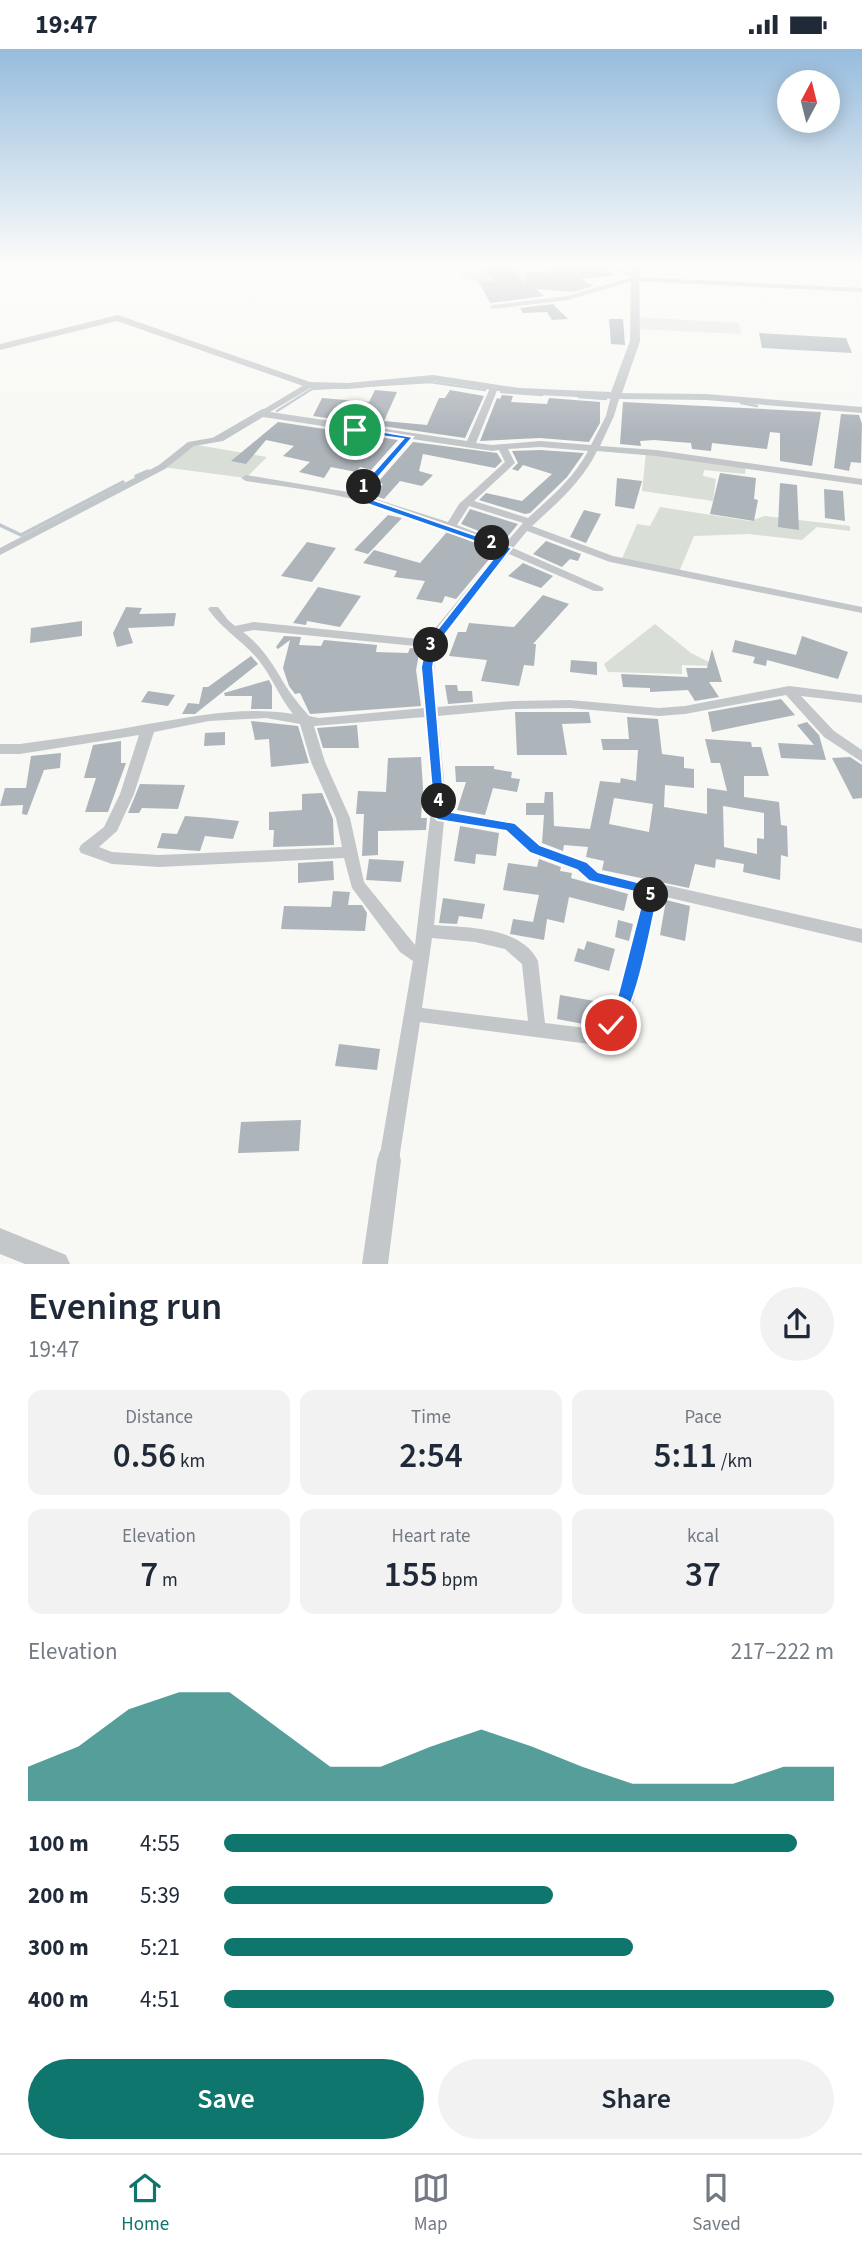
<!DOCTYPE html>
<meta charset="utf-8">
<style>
body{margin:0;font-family:"Source Sans 3",sans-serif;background:#f2f2f3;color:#1f2937;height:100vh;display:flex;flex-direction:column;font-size:26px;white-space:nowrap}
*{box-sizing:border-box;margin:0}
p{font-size:23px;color:#747a83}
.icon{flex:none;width:38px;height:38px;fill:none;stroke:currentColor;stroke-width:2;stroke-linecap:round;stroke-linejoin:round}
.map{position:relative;height:1215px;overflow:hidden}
.side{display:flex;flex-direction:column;background:#fff;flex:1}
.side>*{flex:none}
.needle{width:46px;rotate:7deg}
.buttons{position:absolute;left:777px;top:21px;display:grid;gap:14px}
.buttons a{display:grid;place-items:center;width:63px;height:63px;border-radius:50%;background:#fff;box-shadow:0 4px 18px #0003;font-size:35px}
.pin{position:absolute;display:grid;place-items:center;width:60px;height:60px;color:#fff;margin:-30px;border:4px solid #fff;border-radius:50%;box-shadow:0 2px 7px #0007}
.km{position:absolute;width:35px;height:35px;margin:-18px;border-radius:50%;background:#222;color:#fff;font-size:19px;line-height:35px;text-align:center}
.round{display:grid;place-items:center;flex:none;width:74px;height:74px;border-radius:37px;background:#f2f2f3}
.head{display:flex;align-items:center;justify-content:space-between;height:119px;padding:0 28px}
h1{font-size:38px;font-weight:600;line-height:52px}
.figures{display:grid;grid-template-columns:repeat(3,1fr);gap:10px;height:119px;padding:7px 28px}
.figures div{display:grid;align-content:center;border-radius:14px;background:#f2f2f3;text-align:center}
.figures b{font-size:35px;font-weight:600}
.figures small{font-size:19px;font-weight:400}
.figures p{font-size:19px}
.chart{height:196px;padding:14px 28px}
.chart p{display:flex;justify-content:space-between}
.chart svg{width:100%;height:126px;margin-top:7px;fill:#0f766e;opacity:.7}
.button{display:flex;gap:14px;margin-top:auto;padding:14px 28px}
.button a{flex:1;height:80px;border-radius:42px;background:#0f766e;color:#fff;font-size:28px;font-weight:600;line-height:80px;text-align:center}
.button a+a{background:#f2f2f3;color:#1f2937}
ul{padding:0 28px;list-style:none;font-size:23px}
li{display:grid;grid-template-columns:112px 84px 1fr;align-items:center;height:52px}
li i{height:18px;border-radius:9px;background:#0f766e}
.status{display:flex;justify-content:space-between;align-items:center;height:49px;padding:0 35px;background:#fff;direction:ltr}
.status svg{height:19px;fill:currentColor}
.dock{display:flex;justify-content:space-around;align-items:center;height:98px;border-top:2px solid #e0e1e3;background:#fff;font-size:19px;color:#747a83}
.dock a{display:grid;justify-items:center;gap:4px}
.dock .on{color:#0f766e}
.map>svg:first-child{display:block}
</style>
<div class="status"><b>19:47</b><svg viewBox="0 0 49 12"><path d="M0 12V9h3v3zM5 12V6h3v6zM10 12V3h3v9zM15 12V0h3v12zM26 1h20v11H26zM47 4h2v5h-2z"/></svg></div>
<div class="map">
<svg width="862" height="1215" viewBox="0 0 862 1215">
<rect width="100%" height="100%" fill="#f8f8f5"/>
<polygon fill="#e6e7e6" points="636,268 739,274 741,285 636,280"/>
<g fill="#d9dfd6">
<path d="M461 216H582C534 235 514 238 463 230L459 221 452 219Z"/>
<polygon points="191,395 267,408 246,429 162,418"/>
<polygon points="646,403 746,415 745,425 704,421 703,427 716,430 713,452 642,442"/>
<polygon points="660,458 750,472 765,467 850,477 850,482 817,478 802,491 748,485 694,487 679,523 621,512 637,475 650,477"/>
<polygon points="655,575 691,604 717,617 682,616 682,625 608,623 604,615"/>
</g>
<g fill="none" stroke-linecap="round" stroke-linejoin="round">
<g stroke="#bec8cd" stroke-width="2.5">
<polyline points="501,343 542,346"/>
<polyline points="579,348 606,350"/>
<polyline points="741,354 757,357"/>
<polyline points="277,362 312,340 430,333 485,341"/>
<polyline points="239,375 263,361"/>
</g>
<g stroke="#bec8cd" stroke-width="3.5">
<polyline points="214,390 242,374"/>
<polyline points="136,427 148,422"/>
<polyline points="0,476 21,486 123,433"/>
</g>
</g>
<g fill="#adb4ba" fill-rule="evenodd">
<polygon points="591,216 617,226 581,230 593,237 573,243 536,240 544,247 490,254 478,231 495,233 487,222 511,221 525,234 528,223 552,224 551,217"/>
<polygon points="553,255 568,270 552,271 547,263 523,264 520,259"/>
<polygon points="609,270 623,270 625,296 611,295"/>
<polygon points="759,284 846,289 852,304 762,299"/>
<polygon points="375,341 397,343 384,372 427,376 439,349 445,349 450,341 484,347 465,389 313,367 322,349 369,353"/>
<polygon points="502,346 513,347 511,353 547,355 549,349 600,353 600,374 589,393 540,389 480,392 497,349 500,350"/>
<polygon points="623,353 821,363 812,417 780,412 780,384 770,383 767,400 712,394 711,402 692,400 691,394 654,391 640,392 641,397 620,395"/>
<polygon points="841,365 859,366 862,375 861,414 851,413 849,422 834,419"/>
<polygon points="278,373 398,391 371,421 360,418 356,423 331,418 324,429 299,423 310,413 283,407 294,397 266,391 246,415 231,412"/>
<polygon points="413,393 497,404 502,412 495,419 423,405 419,422 433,426 422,437 400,432 384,450 373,446 383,435 378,433"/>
<polygon points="540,401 584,404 567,428 530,464 525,465 479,451 486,444 522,452 552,425 523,416 518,422 512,420 518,414 512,402"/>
<polygon points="720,424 756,429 754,450 758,451 754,472 710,465"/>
<polygon points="617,429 642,432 634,460 615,457"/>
<polygon points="780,434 797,436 799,481 778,478"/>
<polygon points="824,440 843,442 845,472 825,469"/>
<polygon points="470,460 518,475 504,492 461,475"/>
<polygon points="584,461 601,465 586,494 570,488"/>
<polygon points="388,466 402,469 368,505 354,501"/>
<polygon points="447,483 496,502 456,550 445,547 442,554 416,550 425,532 394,528 397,522 363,514 374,501 420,514"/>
<polygon points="546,492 581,505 578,512 570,510 562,518 533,505"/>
<polygon points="307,493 336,499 312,533 281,527"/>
<polygon points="523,514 553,527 541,539 508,527"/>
<polygon points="318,538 361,547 340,578 307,572 306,576 293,574"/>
<polygon points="543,546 569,555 533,595 536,595 534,617 524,616 519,637 481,632 487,611 449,607 458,583 466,583 469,574 514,578"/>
<polygon points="126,558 142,559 139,565 176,564 174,577 128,579 133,594 117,598 113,584"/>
<polygon points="82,572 82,587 30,594 31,579"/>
<polygon points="284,587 301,588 299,596 321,597 324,591 377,596 376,603 408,604 410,599 420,600 416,621 421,657 310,665 300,644 295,645 289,637 283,619 290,591 278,600 276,598"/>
<polygon points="802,587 848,603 838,630 767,611 766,617 753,614 755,608 732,603 735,591 796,606"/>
<polygon points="712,600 722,633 709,633 719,648 695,652 688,641 650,643 650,639 623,638 621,625 688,628 686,619 707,619"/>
<polygon points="251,607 258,615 195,665 182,665 188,654 199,655 203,638 208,638"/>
<polygon points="571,611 597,613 597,626 570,623"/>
<polygon points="269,631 272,637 272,660 251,660 252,647 225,647 224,644"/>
<polygon points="445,636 457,636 458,642 472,642 473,653 448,655"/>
<polygon points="148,642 175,646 168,657 141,653"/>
<polygon points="781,650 795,666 712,683 708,663"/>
<polygon points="515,663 589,663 591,674 562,675 567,706 517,706"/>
<path d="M627 668 658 670 662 705 684 708V719L694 720V739L665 736 664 758 707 765V739L727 742 720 714H711L705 690 751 693 752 698H761L769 727H744V748L779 753 781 776 787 777 788 808 781 806 780 831 743 823 744 815 716 810 715 819 695 815 689 839 602 821 604 812 586 808 588 798 564 796 563 802 542 794 544 766H526V754H544L545 743H553L554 777 590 780 600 732 620 734 621 729 636 732 638 701H603L601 690H629ZM614 749 653 755 649 783 609 775ZM723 757 764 764V790L757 789V805L724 798Z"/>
<polygon points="251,672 298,677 309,714 271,718 269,690 255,691"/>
<polygon points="807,673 819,686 826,711 781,709 778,694 814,696 797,676"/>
<polygon points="357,676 359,699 323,699 317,679"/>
<polygon points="225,683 225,696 204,697 205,684"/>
<polygon points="121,692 121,714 126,714 108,763 85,763 96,729 84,729 93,696"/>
<polygon points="61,704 60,719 44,721 27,766 22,765 23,756 0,757 5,739 26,739 31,707"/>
<polygon points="421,708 423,739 421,769 427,769 426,781 378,782 378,806 362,807 364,765 356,765 358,742 386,743 388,709"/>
<polygon points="850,708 862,716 862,749 853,750 832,709"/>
<polygon points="455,717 494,717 494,720 512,723 511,729 520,730 517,743 493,739 485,766 457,761 466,733 456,733"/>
<polygon points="140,735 185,736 178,760 142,759 139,764 128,764"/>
<polygon points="322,744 333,770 334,796 273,798 274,781 269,781 269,763 302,761 302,745"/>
<polygon points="185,767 211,769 239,772 233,790 205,787 200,802 157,799 162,784 177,785"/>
<polygon points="460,777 499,784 496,807 476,805 475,815 454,812"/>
<polygon points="369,810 404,812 401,833 366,831"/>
<polygon points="539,810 561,818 560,822 572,824 571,829 628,845 624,862 569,848 564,874 547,870 544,891 510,885 513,870 533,873 539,846 503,841 508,814 537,818"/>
<polygon points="333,812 334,831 298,834 298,814"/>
<polygon points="333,842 350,843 348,856 362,856 367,864 365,882 281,880 284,857 331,858"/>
<polygon points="443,849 485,855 482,870 459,867 457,875 439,874"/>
<polygon points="666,851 690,857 685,892 660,886"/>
<polygon points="618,871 633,875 629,892 615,888"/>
<polygon points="587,892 615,900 609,922 574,912 578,899 584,901"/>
<polygon points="560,946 606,954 604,968 594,977 557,970"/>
<polygon points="339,995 380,1000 377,1021 335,1017"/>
<polygon points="301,1071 299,1102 238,1104 241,1073"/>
</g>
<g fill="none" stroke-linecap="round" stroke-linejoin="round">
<g fill="#c3c7ca" fill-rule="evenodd">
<polygon points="593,216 605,216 635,225 637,226 634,228 862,239 862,243 633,232 568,251 493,260 489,258 493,256 567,247 633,228"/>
<path d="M309 333 313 336 312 338 270 363 467 392 490 339 497 337 498 339 476 394 492 396 540 392 591 396 606 367 611 347 615 344 706 345 862 358V364L706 351 619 350 614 367 600 397 656 401 862 430V436L656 407 597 402C582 433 557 454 532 477L613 507 862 558V564L610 513 527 482 513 499 602 538 604 540 602 542H594L509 505 446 582C430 608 434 629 437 658L514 652 570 651 659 659 685 657 789 637 862 646V654L801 647 834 682 862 701V713L824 688 786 646 685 665 659 667 570 659 514 660 438 667 446 753 445 762 515 773 540 796 587 813 599 823 652 836H666L862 880V894L666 848H658L632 959 617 982 597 996 420 973 399 1111 396 1118 389 1120 382 1118 379 1111 413 912 400 903 352 839 344 809 159 818 112 815 81 804 79 800 81 796 104 778 120 745 139 686 20 705H0V695H20C63 689 106 683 148 675 198 667 242 657 293 665 281 650 274 633 263 617 247 594 224 583 208 560L210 558H218L228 571 235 577 254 573 428 591 437 577 500 501C450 481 400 462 348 449 314 441 280 437 246 432L241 429 246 426 354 444 403 389 263 368 223 392 194 397 165 420 0 506V499L159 416 188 393 217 388ZM412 390 492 402 499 401 505 413 459 455 448 473 363 446ZM540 398 588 402C574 429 551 448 528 469L474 452 515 414 508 400ZM469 457 523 474 505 495 457 476ZM254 581 425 598 421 618 424 659 319 669 309 667C303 660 297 653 291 645 275 621 268 602 243 583ZM425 668 432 753 415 896 364 833 350 769 325 713 314 677ZM266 669 300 675 311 713 336 769 342 798 159 806 112 803 99 798 117 782 134 745 154 683 209 672ZM444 772 506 782 530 804 577 821 589 832 643 846 615 956 605 972 594 980 545 974 538 912C521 877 467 879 434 876ZM432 889 475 893 505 900 522 915 528 972 422 959Z"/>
</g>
<g fill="#c3c7ca" fill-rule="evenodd">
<polygon points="631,216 639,216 640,292 621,347 615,350 519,345 433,332 348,340 309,339 117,272 0,301 0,295 118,266 310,333 348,334 433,326 519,339 611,343 630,292"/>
<polygon points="389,1099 398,1102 401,1111 388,1215 362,1215 377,1111 380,1102"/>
<polygon points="0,1179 66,1206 70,1215 25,1215 0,1205"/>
</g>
</g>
<linearGradient id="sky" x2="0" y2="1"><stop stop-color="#97bcdd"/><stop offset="0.56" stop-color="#fcfcfa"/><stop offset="1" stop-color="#fcfcfa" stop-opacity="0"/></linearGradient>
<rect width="862" height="386" fill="url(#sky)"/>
<path fill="#1a73e8" stroke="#fff" stroke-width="2" d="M355 378 413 388 362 447 512 499 437 596 433 618 445 762 515 774 540 796 587 813 598 823 657 838 659 842C652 869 636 974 611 984L603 976 615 957 644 845 589 832 577 821 530 804 506 782 438 771 431 766 433 753 421 618 426 595 500 501 353 450V446L403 390 352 383Z"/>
</svg>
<div class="buttons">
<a><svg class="needle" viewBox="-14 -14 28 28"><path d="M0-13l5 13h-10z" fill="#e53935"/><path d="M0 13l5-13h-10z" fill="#747a83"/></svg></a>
</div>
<div class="pin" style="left:355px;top:381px;background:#1e9e55"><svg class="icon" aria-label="arrive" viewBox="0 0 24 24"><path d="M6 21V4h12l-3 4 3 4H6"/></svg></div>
<div class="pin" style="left:611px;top:976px;background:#d93025"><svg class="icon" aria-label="check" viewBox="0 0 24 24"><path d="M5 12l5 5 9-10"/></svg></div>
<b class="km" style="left:364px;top:438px">1</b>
<b class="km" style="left:492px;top:494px">2</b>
<b class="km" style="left:431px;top:596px">3</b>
<b class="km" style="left:439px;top:752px">4</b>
<b class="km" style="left:651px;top:846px">5</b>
</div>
<section class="side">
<div class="head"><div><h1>Evening run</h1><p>19:47</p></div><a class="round"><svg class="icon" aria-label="share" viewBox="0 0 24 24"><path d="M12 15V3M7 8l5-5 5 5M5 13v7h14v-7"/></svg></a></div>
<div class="figures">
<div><p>Distance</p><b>0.56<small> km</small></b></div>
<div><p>Time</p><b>2:54</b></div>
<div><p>Pace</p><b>5:11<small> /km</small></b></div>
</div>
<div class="figures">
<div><p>Elevation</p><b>7<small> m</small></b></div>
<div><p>Heart rate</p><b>155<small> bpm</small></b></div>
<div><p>kcal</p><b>37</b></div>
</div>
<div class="chart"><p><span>Elevation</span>217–222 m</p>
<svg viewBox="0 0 160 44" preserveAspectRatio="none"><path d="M0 44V32L10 25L20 12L30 6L40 6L50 19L60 32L70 32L80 25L90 19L100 25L110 32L120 38L130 38L140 38L150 32L160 32V44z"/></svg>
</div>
<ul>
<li><b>100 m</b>4:55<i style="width:94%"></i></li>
<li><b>200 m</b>5:39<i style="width:54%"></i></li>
<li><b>300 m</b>5:21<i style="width:67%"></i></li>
<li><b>400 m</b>4:51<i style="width:100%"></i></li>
</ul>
<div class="button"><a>Save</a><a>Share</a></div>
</section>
<nav class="dock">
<a class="on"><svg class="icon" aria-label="home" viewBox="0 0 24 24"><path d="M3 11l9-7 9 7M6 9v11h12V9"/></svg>Home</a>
<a><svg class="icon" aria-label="map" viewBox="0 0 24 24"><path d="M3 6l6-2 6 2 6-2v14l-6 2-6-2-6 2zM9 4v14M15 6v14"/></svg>Map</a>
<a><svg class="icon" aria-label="saved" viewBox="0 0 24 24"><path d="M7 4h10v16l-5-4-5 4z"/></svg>Saved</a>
</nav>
